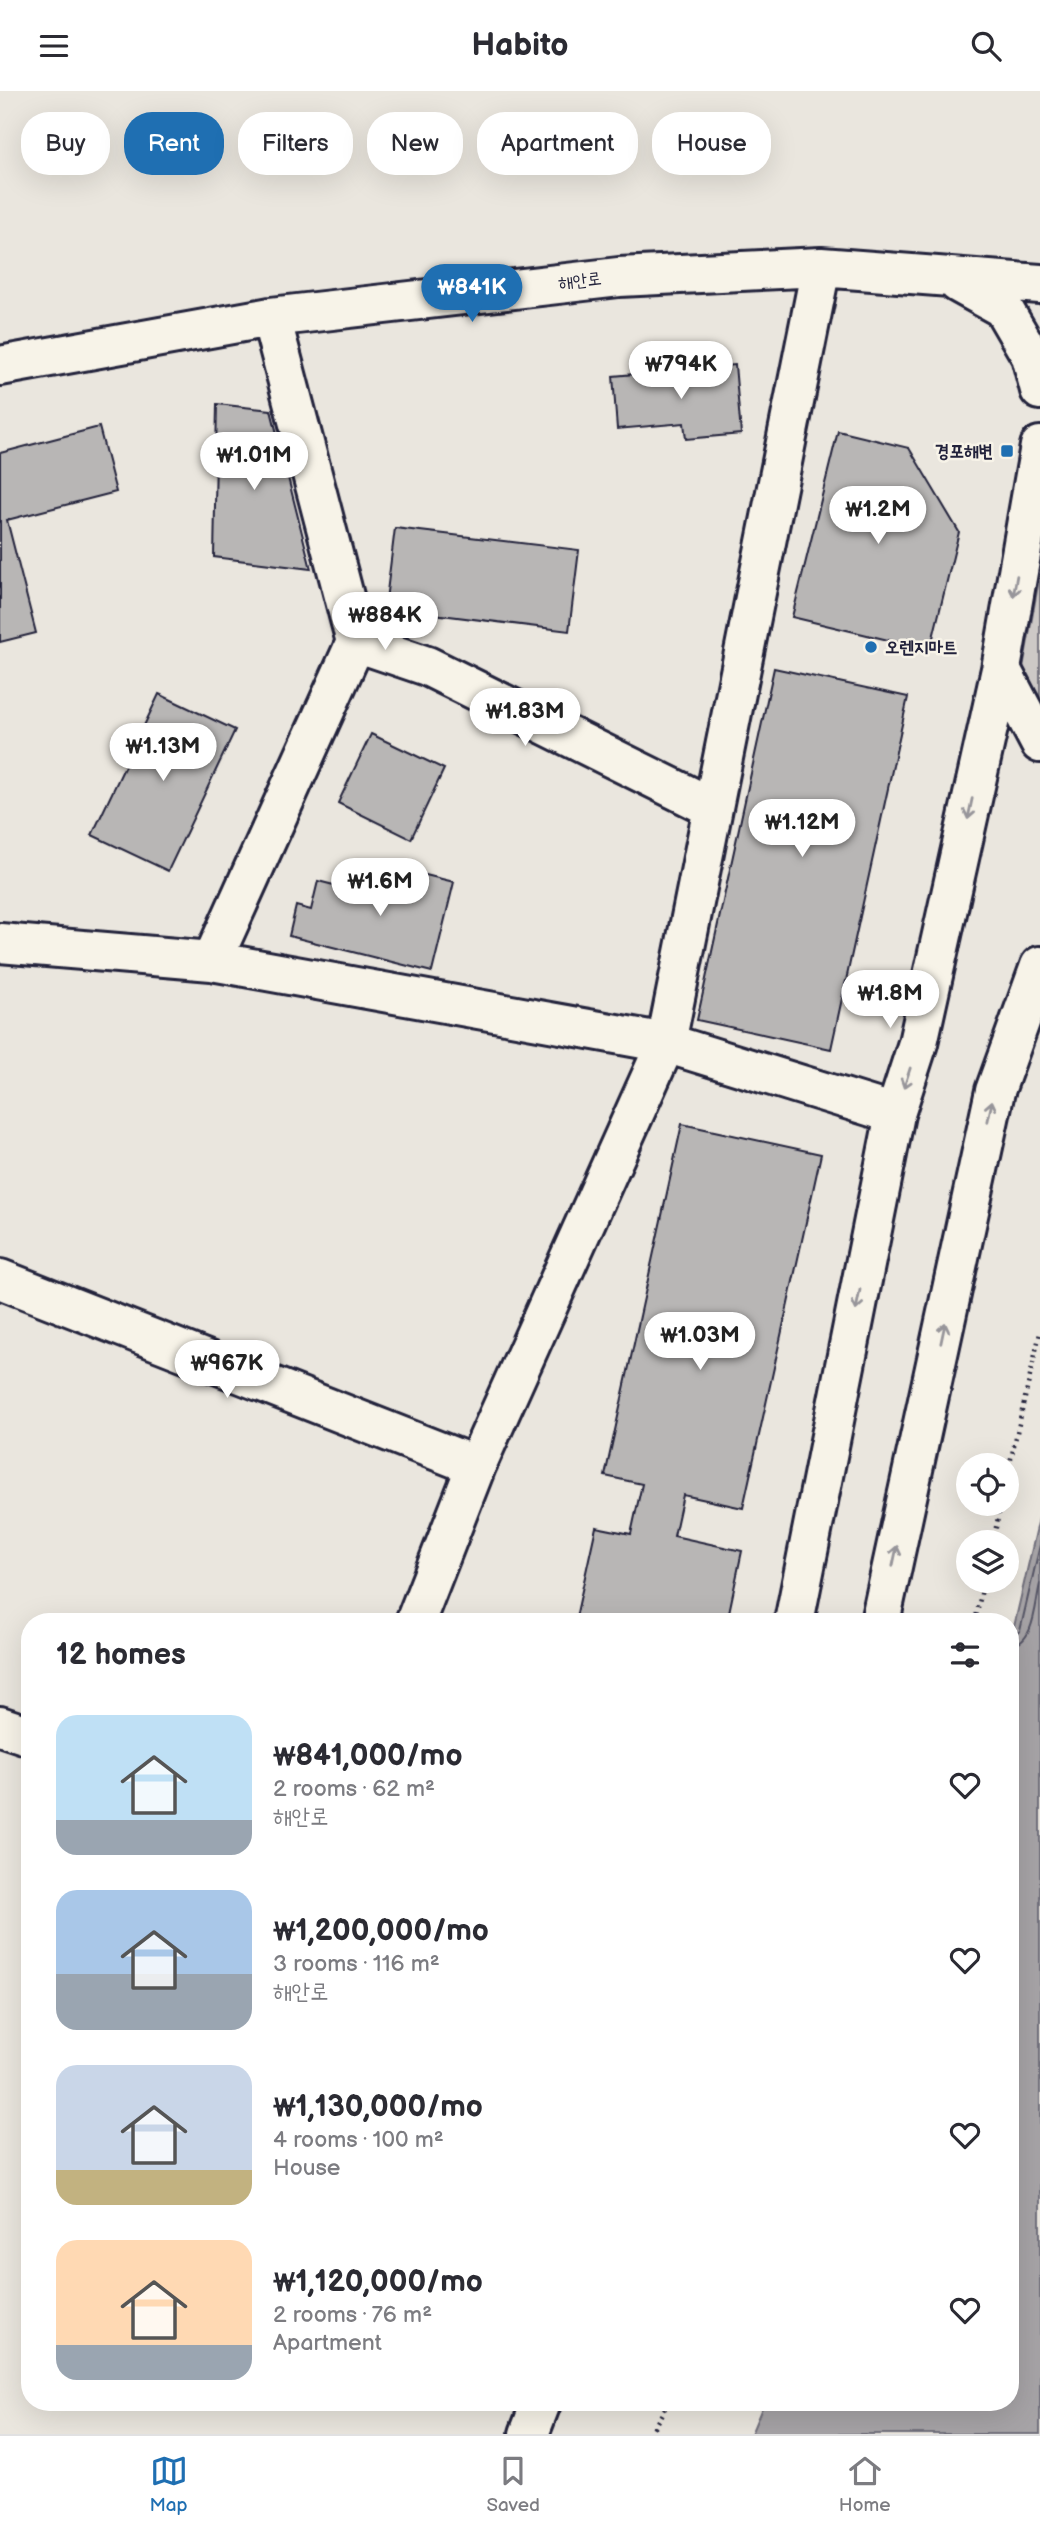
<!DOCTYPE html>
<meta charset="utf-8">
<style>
body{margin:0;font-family:"Balsamiq Sans","Poor Story",sans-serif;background:#f2f2f3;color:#2b2b33;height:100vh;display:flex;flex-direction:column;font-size:26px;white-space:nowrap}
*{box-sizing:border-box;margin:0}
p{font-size:23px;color:#7c7c81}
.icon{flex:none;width:38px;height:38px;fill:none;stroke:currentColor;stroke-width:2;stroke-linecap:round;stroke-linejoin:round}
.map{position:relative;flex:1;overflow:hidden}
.side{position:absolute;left:21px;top:1522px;width:998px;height:798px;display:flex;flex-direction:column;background:#fff;border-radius:28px;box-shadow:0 7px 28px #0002}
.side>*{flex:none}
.hud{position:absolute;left:21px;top:21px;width:999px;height:63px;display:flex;gap:14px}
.fabs{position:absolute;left:956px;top:1362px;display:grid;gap:14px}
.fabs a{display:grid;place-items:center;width:63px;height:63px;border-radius:50%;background:#fff;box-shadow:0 7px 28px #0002;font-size:35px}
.price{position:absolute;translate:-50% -60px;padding:0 16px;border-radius:24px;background:#fff;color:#222;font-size:23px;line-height:46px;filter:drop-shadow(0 2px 4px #0008)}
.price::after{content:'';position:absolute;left:50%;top:42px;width:21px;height:16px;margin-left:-10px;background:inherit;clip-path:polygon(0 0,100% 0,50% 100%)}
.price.current{background:#1f6fb2;color:#fff}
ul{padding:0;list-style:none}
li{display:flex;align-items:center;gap:21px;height:175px;padding:0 35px}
li span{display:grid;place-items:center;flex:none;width:196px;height:140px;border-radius:21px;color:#555}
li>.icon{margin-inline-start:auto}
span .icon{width:84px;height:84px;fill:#fffc;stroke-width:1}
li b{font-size:30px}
h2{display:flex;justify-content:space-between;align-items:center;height:84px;padding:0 35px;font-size:30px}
.pill{padding:0 24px;border-radius:28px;background:#fff;box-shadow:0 7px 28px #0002;font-size:24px;line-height:63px}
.pill.current{background:#1f6fb2;color:#fff}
header{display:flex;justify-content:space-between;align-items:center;height:91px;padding:0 35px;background:#fff;font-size:32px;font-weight:600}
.tab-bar{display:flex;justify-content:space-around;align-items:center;height:98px;border-top:2px solid #e1e1e2;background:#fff;font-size:19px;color:#7c7c81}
.tab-bar a{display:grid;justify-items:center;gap:4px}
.tab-bar .current{color:#1f6fb2}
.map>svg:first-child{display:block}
</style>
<header><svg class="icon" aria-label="menu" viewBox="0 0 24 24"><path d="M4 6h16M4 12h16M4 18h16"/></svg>Habito<svg class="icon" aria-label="search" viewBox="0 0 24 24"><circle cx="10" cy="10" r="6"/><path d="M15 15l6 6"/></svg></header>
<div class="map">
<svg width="1040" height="2343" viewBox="0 0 1040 2343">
<rect width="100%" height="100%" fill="#eae6de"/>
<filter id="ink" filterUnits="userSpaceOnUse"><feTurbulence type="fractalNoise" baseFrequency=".0143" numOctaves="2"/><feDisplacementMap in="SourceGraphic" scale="14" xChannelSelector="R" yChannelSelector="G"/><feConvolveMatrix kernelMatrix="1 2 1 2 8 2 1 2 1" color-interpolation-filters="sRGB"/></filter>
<g filter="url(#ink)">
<path fill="#cdc9c6" stroke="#787680" stroke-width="2" d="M1040 483V620L1021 588Z"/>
<path fill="#a6a3a6" stroke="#716f7b" stroke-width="2" d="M1040 1423V2343H751L764 2312H1010V1553Z"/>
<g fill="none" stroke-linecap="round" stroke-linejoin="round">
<path stroke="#575666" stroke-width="2" d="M1010 1546 1020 1540 1040 1454
M1010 1555C1035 1553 1035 1512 1040 1493"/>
</g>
<path fill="#b8b6b5" stroke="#22223b" stroke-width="2" d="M735 274 741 343 686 348 684 332 617 338 613 285Z
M217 313 271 319 311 478 214 466Z
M99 336 116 401 7 429 36 542 0 551V362Z
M838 340 909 357 959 441 930 559 792 526Z
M395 437 579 459 569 540 385 517Z
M774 577 908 606 831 958 697 929Z
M159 603 235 639 168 780 92 744Z
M371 643 444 678 411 748 338 712Z
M385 774 454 791 432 881 289 845 296 815 311 819 318 790 377 805Z
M682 1033 821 1063 743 1417 683 1404 674 1445 742 1460 727 1531H575L596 1436 631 1443 642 1393 605 1385Z"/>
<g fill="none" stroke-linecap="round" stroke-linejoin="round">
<defs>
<path id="minor" d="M958 192 1003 217 1031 265 1040 299
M0 275 271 226 619 186 821 176 1040 193
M356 551 427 575 713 717
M1001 578 1040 652
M0 852 212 870 666 952 895 1023
M212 870 356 551 271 226
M0 1188 476 1375
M415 1531 476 1375 666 952 821 176
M794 1531 895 1023 918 952 1001 578 1040 355
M880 1531 995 1000 1040 875
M0 1635 30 1645
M529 2343 541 2312"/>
</defs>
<use href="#minor" stroke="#22223b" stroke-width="44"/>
<path stroke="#22223b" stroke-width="4.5" stroke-dasharray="2 5" stroke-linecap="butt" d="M1006 1389 1040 1242
M993 1451 1001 1412
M975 1531 984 1489
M650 2343 668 2312"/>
<use href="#minor" stroke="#f7f3e8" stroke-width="38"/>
</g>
<defs><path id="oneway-shaft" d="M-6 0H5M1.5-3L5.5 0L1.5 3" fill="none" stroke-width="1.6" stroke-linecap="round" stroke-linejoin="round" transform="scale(1.75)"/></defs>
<g stroke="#97959a">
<use href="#oneway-shaft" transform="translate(1015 495) rotate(100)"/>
<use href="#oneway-shaft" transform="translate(970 718) rotate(102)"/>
<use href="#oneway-shaft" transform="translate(907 987) rotate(108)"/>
<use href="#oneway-shaft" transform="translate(990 1020) rotate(-78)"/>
<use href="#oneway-shaft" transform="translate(858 1209) rotate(101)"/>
<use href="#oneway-shaft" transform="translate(943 1242) rotate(-78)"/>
<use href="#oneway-shaft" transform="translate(895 1465) rotate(-78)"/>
</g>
</g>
<g fill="#1f6fb2" stroke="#f7f3e8" stroke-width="2.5">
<rect x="1000" y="353" width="14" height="14" rx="3.5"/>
<circle cx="871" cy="556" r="7"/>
</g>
<g text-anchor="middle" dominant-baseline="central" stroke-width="5" stroke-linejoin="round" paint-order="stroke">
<g font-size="18" fill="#22223b" stroke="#f7f3e8">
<text transform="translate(580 190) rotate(-7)">해안로</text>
</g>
<g font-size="18" font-weight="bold" fill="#22223b" stroke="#f7f3e8" text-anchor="end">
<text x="993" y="360">경포해변</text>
<text x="885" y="556" text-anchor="start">오렌지마트</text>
</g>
</g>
</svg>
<div class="fabs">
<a><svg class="icon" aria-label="locate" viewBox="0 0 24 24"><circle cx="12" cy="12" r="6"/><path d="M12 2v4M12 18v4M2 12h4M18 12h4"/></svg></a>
<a><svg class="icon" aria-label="layers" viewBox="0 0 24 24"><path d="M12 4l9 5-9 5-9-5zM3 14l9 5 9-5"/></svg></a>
</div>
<b class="price current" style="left:472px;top:233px">₩841K</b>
<b class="price" style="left:681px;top:310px">₩794K</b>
<b class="price" style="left:254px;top:401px">₩1.01M</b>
<b class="price" style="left:878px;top:455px">₩1.2M</b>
<b class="price" style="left:385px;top:561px">₩884K</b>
<b class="price" style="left:525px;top:657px">₩1.83M</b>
<b class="price" style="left:163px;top:692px">₩1.13M</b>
<b class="price" style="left:802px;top:768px">₩1.12M</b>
<b class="price" style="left:380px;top:827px">₩1.6M</b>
<b class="price" style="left:890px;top:939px">₩1.8M</b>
<b class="price" style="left:700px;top:1281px">₩1.03M</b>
<b class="price" style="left:227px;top:1309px">₩967K</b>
<div class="hud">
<a class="pill">Buy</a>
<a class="pill current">Rent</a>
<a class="pill">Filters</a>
<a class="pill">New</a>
<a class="pill">Apartment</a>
<a class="pill">House</a>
</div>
<section class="side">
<h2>12 homes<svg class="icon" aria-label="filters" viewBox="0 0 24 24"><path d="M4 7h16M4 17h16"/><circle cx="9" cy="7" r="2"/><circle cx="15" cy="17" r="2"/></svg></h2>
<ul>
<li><span style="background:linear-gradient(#bfe0f5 75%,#9aa5b1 0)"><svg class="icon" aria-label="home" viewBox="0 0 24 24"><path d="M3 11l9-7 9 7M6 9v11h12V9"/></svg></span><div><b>₩841,000/mo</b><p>2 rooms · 62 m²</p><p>해안로</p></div><svg class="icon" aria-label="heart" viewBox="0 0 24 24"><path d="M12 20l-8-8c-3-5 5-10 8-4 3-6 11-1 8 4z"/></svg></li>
<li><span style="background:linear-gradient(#a9c7e8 60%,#9aa5b1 0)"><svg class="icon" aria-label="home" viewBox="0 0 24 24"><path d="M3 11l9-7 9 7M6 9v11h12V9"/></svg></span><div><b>₩1,200,000/mo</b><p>3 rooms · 116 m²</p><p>해안로</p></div><svg class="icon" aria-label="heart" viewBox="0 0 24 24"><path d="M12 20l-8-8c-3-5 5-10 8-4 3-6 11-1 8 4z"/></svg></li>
<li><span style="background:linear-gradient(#c9d6e8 75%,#c2b280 0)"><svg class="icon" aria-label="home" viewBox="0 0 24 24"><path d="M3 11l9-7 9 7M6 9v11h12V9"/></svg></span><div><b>₩1,130,000/mo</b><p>4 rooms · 100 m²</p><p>House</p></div><svg class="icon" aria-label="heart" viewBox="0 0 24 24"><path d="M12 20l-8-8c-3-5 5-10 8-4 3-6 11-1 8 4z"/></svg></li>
<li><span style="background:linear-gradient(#ffd9b3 75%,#9aa5b1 0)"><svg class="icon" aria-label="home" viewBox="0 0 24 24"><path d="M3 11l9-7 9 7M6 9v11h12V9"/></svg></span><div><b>₩1,120,000/mo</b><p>2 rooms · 76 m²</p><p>Apartment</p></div><svg class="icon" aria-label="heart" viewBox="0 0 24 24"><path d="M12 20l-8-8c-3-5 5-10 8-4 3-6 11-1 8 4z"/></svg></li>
</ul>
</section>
</div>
<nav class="tab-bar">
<a class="current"><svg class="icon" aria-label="map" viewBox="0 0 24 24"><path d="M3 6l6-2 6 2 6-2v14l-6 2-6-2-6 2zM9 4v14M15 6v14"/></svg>Map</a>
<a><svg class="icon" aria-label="saved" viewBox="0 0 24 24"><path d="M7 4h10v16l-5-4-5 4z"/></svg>Saved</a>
<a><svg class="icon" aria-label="home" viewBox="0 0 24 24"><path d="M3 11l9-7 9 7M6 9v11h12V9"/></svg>Home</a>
</nav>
